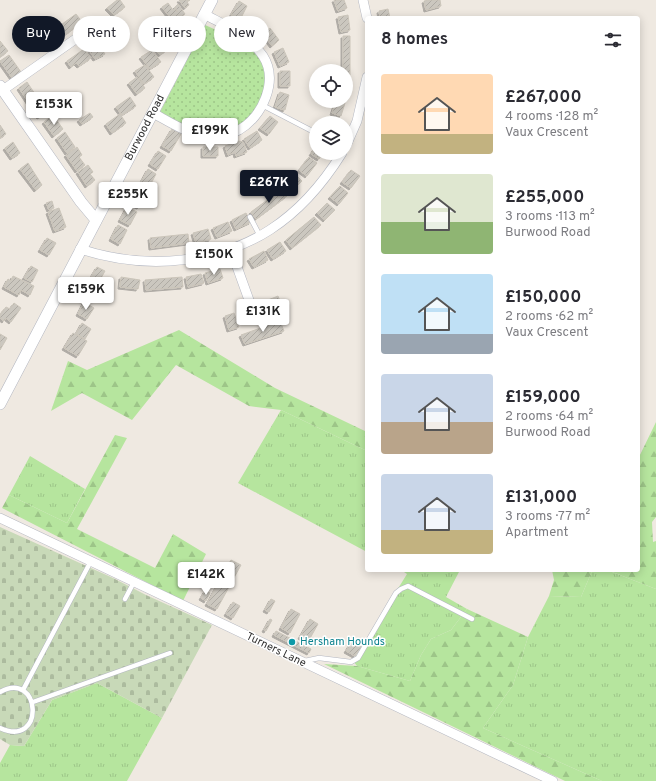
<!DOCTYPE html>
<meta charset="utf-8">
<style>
body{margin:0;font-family:Overpass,sans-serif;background:#f2f2f3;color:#2b2b33;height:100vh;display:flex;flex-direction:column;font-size:15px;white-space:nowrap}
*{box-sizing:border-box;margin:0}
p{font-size:13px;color:#7c7c81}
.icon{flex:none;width:22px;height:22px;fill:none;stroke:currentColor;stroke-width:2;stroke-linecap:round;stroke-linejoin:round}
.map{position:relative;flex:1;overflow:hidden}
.sheet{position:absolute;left:365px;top:16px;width:275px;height:556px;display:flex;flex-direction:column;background:#fff;border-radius:4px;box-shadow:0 2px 10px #0003}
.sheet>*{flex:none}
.hud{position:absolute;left:12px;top:16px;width:293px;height:36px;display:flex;gap:8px}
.buttons{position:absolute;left:309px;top:64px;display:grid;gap:8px}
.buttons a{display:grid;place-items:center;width:44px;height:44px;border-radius:50%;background:#fff;box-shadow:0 2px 10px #0003;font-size:20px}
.price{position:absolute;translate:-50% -34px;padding:0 9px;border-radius:4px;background:#fff;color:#222;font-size:13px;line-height:26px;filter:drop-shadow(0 1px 2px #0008)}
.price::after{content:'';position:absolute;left:50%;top:24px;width:12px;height:9px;margin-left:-6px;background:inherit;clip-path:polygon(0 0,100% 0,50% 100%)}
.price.current{background:#111827;color:#fff}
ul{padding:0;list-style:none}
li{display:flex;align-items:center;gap:12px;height:100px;padding:0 16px}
li span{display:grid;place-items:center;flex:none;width:112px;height:80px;border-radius:4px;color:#555}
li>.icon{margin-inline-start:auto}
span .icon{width:48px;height:48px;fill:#fffc;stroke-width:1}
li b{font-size:17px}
h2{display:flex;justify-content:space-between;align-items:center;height:48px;padding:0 16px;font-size:17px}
.chip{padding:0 14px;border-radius:18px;background:#fff;box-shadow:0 2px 10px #0003;font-size:14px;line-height:36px}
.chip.current{background:#111827;color:#fff}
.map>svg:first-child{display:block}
</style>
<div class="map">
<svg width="656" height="781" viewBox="0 0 656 781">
<defs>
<pattern id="grass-tufts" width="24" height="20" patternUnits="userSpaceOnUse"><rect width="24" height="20" fill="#b6e59e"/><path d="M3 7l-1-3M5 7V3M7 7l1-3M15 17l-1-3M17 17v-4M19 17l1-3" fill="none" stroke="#9dc588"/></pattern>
<pattern id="forest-firs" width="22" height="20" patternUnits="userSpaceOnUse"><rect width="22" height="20" fill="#b6e59e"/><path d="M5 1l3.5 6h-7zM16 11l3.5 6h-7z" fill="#9dc588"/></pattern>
<pattern id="cemetery-stones" width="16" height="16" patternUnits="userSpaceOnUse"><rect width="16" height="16" fill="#c8d9b8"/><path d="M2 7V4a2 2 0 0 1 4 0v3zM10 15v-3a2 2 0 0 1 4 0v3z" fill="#acbb9e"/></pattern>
<pattern id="park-dots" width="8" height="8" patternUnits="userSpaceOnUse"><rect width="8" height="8" fill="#b6e59e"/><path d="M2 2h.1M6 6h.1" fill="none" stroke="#9dc588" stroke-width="1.8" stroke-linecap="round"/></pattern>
<pattern id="building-hatch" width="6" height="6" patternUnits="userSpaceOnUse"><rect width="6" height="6" fill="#cbc7bf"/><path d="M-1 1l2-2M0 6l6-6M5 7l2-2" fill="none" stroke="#afaba4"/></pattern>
<filter id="shadow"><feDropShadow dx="-2" dy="2" stdDeviation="0" flood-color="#0004"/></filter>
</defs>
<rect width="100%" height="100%" fill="#efe9e1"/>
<path fill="url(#grass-tufts)" d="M281 410 367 451V552L238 483Z
M30 456 85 489 67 523 9 495Z
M401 570H460L446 597 467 609 451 630 431 639 421 655 410 681 357 666 353 661 407 574Z
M607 570 656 589V781H602L483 728 513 685 528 637 549 596 581 597 592 571Z
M97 683 162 718 127 781H0V763L10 745 24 746 52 700Z"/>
<path fill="url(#forest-firs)" d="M179 330 275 388 367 432V451L281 410 249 406 176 365 132 420 82 393 51 411 68 361 87 370Z
M656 422V517L652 522 653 542 656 541V589L607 570 592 571 581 597 549 596 554 580 552 570H638V459Z
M115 435 127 438 77 529 155 568 173 534 206 554 183 601 2 508 9 495 67 523Z
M467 609 528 637 513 685 483 728 602 781H565L324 664 357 666 410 681 421 655 431 639 451 630Z"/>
<path fill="url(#cemetery-stones)" d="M0 527 113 578 146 595 212 625 162 718 97 683 52 700 24 746 10 745 0 739Z"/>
<path fill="url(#park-dots)" d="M205 25C224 34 252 43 262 63 279 99 237 142 201 132 187 129 172 119 160 112Z"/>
<path fill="url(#building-hatch)" stroke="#cbc5ba" filter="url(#shadow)" d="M117 0H120L125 7 114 15 107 8Z
M179 0H190L187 2 189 5 185 8Z
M334 0H344L347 8 338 11Z
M429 0H440L441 6 426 10 424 1Z
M239 1 247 6 240 20 231 15Z
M168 3 173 10 175 8 177 12 175 7 178 4 185 14 181 17 182 19 178 23 174 18 172 20 162 7Z
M388 9 390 18H380L379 11Z
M76 14 82 22 56 42 52 37 61 31 58 27Z
M348 15 350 30 341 32 338 17Z
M83 24 87 30 82 33 79 27Z
M167 24 174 34 165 40 158 31Z
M270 28 279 40 272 46 263 34Z
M91 33 94 37 88 40 86 37Z
M343 36H350V75H346V71H343Z
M95 40 105 54 95 59 87 47Z
M162 40 168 49 160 55 153 46Z
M0 41 8 51 0 57Z
M283 48 289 62 280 66 274 52Z
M84 49 91 58 79 66 76 63 71 67 67 61Z
M152 50 161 62 150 69 141 57Z
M9 55 21 72 12 78 0 61Z
M145 65 154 77 144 84 135 71Z
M280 71H290V86H280Z
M137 77 145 88 137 94 129 83Z
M346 81 350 82 347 96H346Z
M27 82 37 97 29 103 19 88Z
M280 92 289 95 285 110 275 107Z
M130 97 136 106 122 115 116 107Z
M39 98 48 112 39 117 30 104Z
M336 101 345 103 341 116 332 113Z
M90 113 93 117 82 124 79 120Z
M120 114 126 123 112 133 106 124Z
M53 115 63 129 54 136 44 122Z
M270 116 278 122 269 134 260 128Z
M330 119 339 123H328Z
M0 125 6 134 0 138Z
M172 129 181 134 171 151 162 146Z
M257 131 262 140 250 148 244 139Z
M65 132 75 147 67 153 57 138Z
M239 141 243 142 247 152 236 156 235 152 228 155 225 146Z
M13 142 20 153 12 158 5 148Z
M316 146V153H323L319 159 311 154Z
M77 147 82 155 79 157 85 165 77 171 66 155Z
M203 147H218V156H203Z
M158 151 166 156 158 169 150 164Z
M309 157 317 163 307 176 299 170Z
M28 163 42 185 36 190 20 169Z
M88 165 93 172 90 174 95 180 87 186 78 172Z
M148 169 156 174 139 207 130 203Z
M351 170 360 176 351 188 342 182Z
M295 174 302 181 292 191 285 185Z
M340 186 348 193 339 204 330 197Z
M282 189 287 196 256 219 251 212Z
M52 201 54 208 49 210 46 203Z
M327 203 335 210 325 220 317 213Z
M127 207 137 212 130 225 120 220Z
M59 208 66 227 55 231 48 212Z
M246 213 251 222 236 229 232 220Z
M314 217 321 225 292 248 286 240Z
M228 222 232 231 217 237 213 228Z
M118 225 127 230 120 244 111 239Z
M208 229 211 239 196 243 193 233Z
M188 234 189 243 151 248 150 238Z
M47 238 56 243 49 255 40 250Z
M280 242 286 251 273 259 267 250Z
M264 251 268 260 254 267 249 259Z
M31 266 38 270 32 282 24 278Z
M97 267 105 271 95 289 87 284Z
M220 269 223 278 208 283 205 273Z
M201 274 204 283 188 287 186 277Z
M13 276 34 286 30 295 21 290 19 295 4 287 8 279 11 281Z
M121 277 140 280 138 289 120 287Z
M182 277 183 287 146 290 145 280Z
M278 296 284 311 274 315 268 300Z
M84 302 94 308 87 319 78 314Z
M14 303 21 308 11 322 6 318 4 321 0 318V315L6 307 10 309Z
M234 313 239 327 229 330 225 316Z
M280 321 284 331 245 344 241 335Z
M82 323 91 329 85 339 76 334Z
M73 333 87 341 78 356 64 348Z
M0 334 7 338 0 350Z
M231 560 241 565 217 609 207 604Z
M205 591 210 593 206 601 201 598Z
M271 599 275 601 269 612 265 610Z
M233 602 240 606 233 618 226 614Z
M291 609 300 614 290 633 281 628Z
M270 619 272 620 266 631 264 630Z
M310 619 318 624 308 642 300 637Z
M276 631 311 649 309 653 274 635Z
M352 641 361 647 355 656 346 651Z"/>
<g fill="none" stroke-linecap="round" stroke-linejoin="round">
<defs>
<path id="service" d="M262 105 316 133
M250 217 260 236
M125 599 134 582
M305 661 319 658 351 662 358 658 396 593 401 589 408 586 472 619
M23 690 91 561
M0 692C41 669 46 749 0 728
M33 702 170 653"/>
<path id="minor" d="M363 0 367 18
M3 90 77 38
M153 113C168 121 186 133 203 135 214 137 229 136 239 130 262 117 279 81 263 56 249 35 226 26 204 14
M346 146 357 121 367 77
M80 249C111 259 138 263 170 261 248 256 301 219 342 153
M231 250 254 314
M0 518 553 781"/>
<g id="tertiary">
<path d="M0 86 81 202 96 220"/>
<path id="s1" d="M0 404 212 0"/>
</g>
</defs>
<use href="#service" stroke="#b4b7c1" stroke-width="5.5"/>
<use href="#minor" stroke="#b4b7c1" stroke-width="10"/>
<use href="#tertiary" stroke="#b4b7c1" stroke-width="12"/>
<use href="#service" stroke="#fff" stroke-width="4.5"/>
<use href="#minor" stroke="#fff" stroke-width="9"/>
<use href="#tertiary" stroke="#fff" stroke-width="11"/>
</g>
<circle fill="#0f9aa8" stroke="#fff" stroke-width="1.5" cx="292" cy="642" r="4"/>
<g text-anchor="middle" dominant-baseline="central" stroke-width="3" stroke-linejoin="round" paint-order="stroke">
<g font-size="11" fill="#2e2e2e" stroke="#fff">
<text stroke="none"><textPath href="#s1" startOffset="312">Burwood Road</textPath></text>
<text transform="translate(276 650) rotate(26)">Turners Lane</text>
</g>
<g font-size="11" fill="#0d838f" stroke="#fff" text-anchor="start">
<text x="300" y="642">Hersham Hounds</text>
</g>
</g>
</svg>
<div class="buttons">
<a><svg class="icon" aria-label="locate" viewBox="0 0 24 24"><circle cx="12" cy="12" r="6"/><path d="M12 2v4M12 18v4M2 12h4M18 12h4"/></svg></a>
<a><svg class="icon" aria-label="layers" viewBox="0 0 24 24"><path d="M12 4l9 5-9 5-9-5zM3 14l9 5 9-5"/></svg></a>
</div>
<b class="price" style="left:54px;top:126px">£153K</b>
<b class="price" style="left:210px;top:152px">£199K</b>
<b class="price current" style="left:269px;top:204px">£267K</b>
<b class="price" style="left:128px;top:216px">£255K</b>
<b class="price" style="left:214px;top:276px">£150K</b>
<b class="price" style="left:86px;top:311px">£159K</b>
<b class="price" style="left:263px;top:333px">£131K</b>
<b class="price" style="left:206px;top:596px">£142K</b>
<div class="hud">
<a class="chip current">Buy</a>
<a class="chip">Rent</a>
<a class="chip">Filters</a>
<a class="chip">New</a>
</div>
<section class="sheet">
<h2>8 homes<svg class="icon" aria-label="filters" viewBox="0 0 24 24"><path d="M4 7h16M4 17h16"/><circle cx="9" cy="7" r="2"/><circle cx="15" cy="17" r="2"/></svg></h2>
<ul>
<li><span style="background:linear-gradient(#ffd9b3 75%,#c2b280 0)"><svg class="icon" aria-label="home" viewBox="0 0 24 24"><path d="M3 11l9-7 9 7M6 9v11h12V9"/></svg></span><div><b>£267,000</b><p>4 rooms · 128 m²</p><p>Vaux Crescent</p></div></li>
<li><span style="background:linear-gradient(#dfe7d0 60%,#8fb573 0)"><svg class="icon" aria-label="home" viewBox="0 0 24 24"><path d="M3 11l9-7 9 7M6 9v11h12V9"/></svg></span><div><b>£255,000</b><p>3 rooms · 113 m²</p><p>Burwood Road</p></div></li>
<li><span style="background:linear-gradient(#bfe0f5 75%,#9aa5b1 0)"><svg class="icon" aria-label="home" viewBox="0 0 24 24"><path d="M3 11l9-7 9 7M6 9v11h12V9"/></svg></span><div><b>£150,000</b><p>2 rooms · 62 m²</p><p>Vaux Crescent</p></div></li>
<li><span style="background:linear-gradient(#c9d6e8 60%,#b9a48a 0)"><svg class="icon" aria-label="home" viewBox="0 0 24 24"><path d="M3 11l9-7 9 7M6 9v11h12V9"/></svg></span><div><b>£159,000</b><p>2 rooms · 64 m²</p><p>Burwood Road</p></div></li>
<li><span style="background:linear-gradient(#c9d6e8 70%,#c2b280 0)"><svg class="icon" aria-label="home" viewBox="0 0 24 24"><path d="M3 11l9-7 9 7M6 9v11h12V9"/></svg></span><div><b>£131,000</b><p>3 rooms · 77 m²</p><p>Apartment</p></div></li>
</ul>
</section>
</div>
